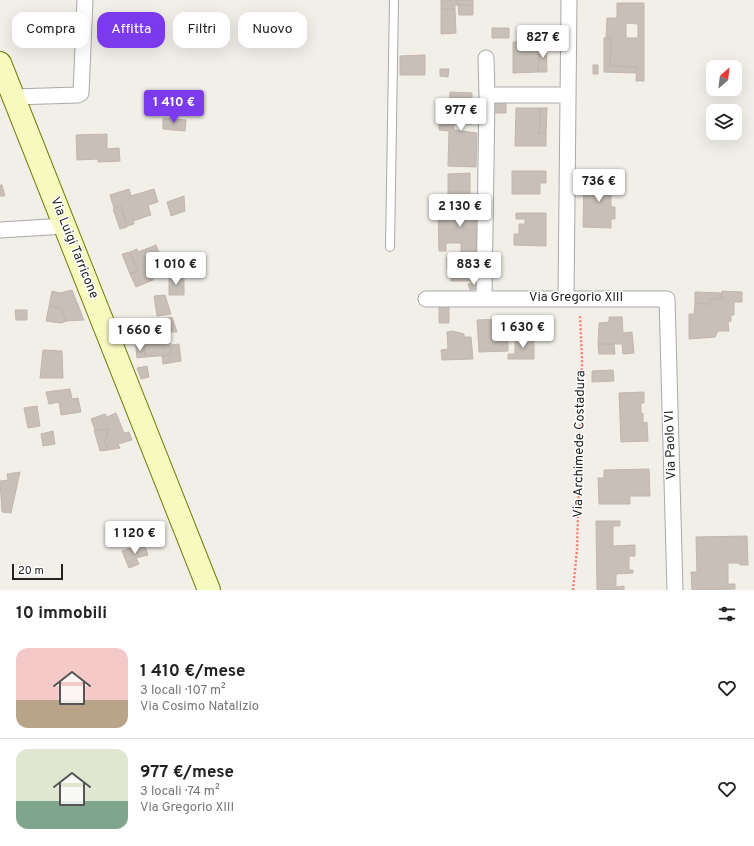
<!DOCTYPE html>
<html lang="it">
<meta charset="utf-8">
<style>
body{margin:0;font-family:Overpass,sans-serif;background:#f6f6f6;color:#222;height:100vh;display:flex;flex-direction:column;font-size:15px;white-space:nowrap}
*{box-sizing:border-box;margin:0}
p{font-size:13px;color:#767676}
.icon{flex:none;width:22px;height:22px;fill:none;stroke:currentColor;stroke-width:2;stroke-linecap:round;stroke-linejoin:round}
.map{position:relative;height:590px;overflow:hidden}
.sheet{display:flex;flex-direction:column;background:#fff;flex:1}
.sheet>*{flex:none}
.top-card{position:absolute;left:12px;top:12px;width:400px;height:36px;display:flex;gap:8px}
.needle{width:26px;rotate:28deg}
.controls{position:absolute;left:706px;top:60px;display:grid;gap:8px}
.controls a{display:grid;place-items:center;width:36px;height:36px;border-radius:8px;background:#fff;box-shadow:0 4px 16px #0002;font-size:20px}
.scale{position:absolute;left:12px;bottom:10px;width:51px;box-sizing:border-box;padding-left:4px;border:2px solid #222;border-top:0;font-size:11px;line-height:14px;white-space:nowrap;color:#222;-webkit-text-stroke:3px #fff;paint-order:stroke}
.price{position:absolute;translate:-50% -34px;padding:0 9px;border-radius:4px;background:#fff;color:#222;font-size:13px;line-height:26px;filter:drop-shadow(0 1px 2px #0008)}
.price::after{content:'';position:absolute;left:50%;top:24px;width:12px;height:9px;margin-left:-6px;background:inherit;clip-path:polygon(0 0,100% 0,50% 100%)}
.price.selected{background:#7c3aed;color:#fff}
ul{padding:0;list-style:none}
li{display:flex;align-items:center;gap:12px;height:100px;padding:0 16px}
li+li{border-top:1px solid #e0e0e0}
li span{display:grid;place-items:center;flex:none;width:112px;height:80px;border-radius:12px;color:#555}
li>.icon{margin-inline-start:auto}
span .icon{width:48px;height:48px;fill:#fffc;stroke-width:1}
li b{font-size:17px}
h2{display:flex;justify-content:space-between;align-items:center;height:48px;padding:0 16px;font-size:17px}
.pill{padding:0 14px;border-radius:12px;background:#fff;box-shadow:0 4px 16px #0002;font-size:14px;line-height:36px}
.pill.selected{background:#7c3aed;color:#fff}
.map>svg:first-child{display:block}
</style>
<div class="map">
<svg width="754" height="590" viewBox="0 0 754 590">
<rect width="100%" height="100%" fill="#f2efe9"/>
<path fill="#c7bfb8" stroke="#c4b6ab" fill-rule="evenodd" d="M441 0H473V5H455V9H441Z
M617 3H644V81H636L637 67 610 66 611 38H606L607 18H617ZM626 23 638 24V38H626Z
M458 5H473V15H459Z
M441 9H455L456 33 441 34Z
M492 28H509V38H492Z
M604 38H611L610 66 637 67 636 73 604 72Z
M546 40 547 72H538L539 53H542V41Z
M542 41V53H539L538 72 513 73V42Z
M425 55V75H400V56Z
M593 65H598V74H593Z
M440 69H449L448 77 440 76Z
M450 92 472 93V124H454V130L477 133 476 167 448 166 449 131 439 130V123H449Z
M506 101V113H491V102Z
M516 108H541L539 133H546V146H515Z
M541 108H547L546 133H539Z
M163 118 186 120 185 131 163 129Z
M107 134V149L119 148 120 161 98 162V159L77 160 76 135Z
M512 171H546V183H540V194H512Z
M470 173V194H476V203H472V211H478L479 251H475L476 281H451V269H447V257H461V243H446V251H439L438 211H452V206H448V174Z
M624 179V186H611V207H615V219H611V228L583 227 584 180Z
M0 185H2L5 196H0Z
M129 189 131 196 154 189 158 202 148 205 151 215 133 221 134 224 127 226 121 206 114 208 110 195Z
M184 196 185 211 171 216 167 202Z
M121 206 127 227 120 229 113 209Z
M516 213H546V246L514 245V234H519V224H525V219H516Z
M156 245 160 255 169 252 174 264 151 274 153 280 136 287 130 274 138 271 130 252 137 249 138 252Z
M130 252 138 271 130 274 122 254Z
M169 277H184V295H169Z
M479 281 480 288 470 290 468 284Z
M72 290 84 320 66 321 61 308 49 306 52 291 60 293Z
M722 291 742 292V302H734V315H731V321L728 322 729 331H718L715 337 689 339V314H694L695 303 710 304V299H722Z
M695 292 722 293V299H710V304L695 303Z
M165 295 171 314 157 316 154 296Z
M49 306 61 308 66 321 61 323 46 321Z
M439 307H449V323H439Z
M15 310H27V320H16Z
M172 317 177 332H169L168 318Z
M609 317H622L623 333 632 332 634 353 623 354 622 344H598L599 323 609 322Z
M168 318 171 355 145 357 144 346 136 347 134 327 156 325V320Z
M508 319V351L479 352 477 320Z
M453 331 464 334V337H471L473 359 442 360 441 350 448 349 447 332Z
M515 338H534V359H508V354H515Z
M179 344 181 361 163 364 162 356 171 355V345Z
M598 344H614L615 354H599Z
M144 346 145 357 137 358 136 347Z
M43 350 62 351 63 378H40Z
M147 366 149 377 141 379 137 368Z
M613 370 614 381 592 382V371Z
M70 389 72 399 78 398 81 412 61 415 59 402 49 404 46 392Z
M644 392V403H641V414L643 413V423L647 422 648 441 621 442 619 393Z
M37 406 40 426 28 428 24 408Z
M116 413 124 433 129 432 132 440 118 444 120 448 108 450 104 440 106 439 108 429 95 430 91 419 105 414 107 417Z
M108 429 106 439 104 440 108 450 100 451 94 430Z
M53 431 55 444 43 446 41 434Z
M649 469 650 496H630V504H599L598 478H604V470Z
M20 472 11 513 2 512 0 481 8 480 7 474Z
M596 521H620V526H613V546L635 545V556H629V570H633V573L616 574V587L624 586V590H597Z
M747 536 748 565H740L739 563H728V584H735V589L692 590 691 572H697L696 537Z
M144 543 148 555 136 558 139 564 129 568 122 551Z"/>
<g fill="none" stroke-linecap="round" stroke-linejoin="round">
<defs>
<path id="lane" d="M390 247 394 0"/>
<path id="street" d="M487 95H568
M13 97 78 95 81 93 85 0
M0 230 65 226
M566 298 569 0
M426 299H667L675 590
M484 299 487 95 486 58"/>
<path id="secondary" d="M0 63 209 590"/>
</defs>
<use href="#lane" stroke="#a9a9a9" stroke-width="10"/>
<use href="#street" stroke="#a9a9a9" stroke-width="17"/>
<use href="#secondary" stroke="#707d05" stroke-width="24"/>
<path stroke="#fa8072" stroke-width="2.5" stroke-dasharray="2 2" stroke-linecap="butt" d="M573 590 577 550 582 359 580 315"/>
<use href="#lane" stroke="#fff" stroke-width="8"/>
<use href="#street" stroke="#fff" stroke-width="15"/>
<use href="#secondary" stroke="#f7fabf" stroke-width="22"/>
</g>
<g text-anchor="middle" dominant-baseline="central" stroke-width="3" stroke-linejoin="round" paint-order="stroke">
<g font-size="13" fill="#222" stroke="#fff">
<text transform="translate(74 248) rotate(68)">Via Luigi Tarricone</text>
<text x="576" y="298">Via Gregorio XIII</text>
<text transform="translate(580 444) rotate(-89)">Via Archimede Costadura</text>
<text transform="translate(671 445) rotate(-92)">Via Paolo VI</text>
</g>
</g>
</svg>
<div class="controls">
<a><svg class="needle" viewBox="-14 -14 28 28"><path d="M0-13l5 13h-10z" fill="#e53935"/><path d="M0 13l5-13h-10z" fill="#767676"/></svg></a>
<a><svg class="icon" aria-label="layers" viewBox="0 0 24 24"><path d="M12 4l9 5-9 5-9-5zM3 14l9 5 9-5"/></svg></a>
</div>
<div class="scale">20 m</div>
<b class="price" style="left:543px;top:59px">827 €</b>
<b class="price selected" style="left:174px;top:124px">1 410 €</b>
<b class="price" style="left:461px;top:132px">977 €</b>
<b class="price" style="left:599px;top:203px">736 €</b>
<b class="price" style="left:460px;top:228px">2 130 €</b>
<b class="price" style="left:176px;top:286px">1 010 €</b>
<b class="price" style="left:474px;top:286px">883 €</b>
<b class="price" style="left:523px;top:349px">1 630 €</b>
<b class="price" style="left:140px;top:352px">1 660 €</b>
<b class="price" style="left:135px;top:555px">1 120 €</b>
<div class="top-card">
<a class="pill">Compra</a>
<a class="pill selected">Affitta</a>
<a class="pill">Filtri</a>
<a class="pill">Nuovo</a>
</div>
</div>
<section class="sheet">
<h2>10 immobili<svg class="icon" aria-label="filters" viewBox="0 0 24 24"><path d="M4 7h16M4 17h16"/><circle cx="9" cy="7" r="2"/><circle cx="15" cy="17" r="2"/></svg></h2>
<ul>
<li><span style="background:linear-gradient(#f6c9c9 65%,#b9a48a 0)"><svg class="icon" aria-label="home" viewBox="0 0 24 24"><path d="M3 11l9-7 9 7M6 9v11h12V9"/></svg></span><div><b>1 410 €/mese</b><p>3 locali · 107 m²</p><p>Via Cosimo Natalizio</p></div><svg class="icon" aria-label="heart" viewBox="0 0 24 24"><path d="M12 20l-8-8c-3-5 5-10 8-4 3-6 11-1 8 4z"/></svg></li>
<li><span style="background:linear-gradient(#dfe7d0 65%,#7fa58c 0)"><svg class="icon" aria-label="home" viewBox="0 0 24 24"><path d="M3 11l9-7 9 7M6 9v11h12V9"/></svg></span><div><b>977 €/mese</b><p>3 locali · 74 m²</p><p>Via Gregorio XIII</p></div><svg class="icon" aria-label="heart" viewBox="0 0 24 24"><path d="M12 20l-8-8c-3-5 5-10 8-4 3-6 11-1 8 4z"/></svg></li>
</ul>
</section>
